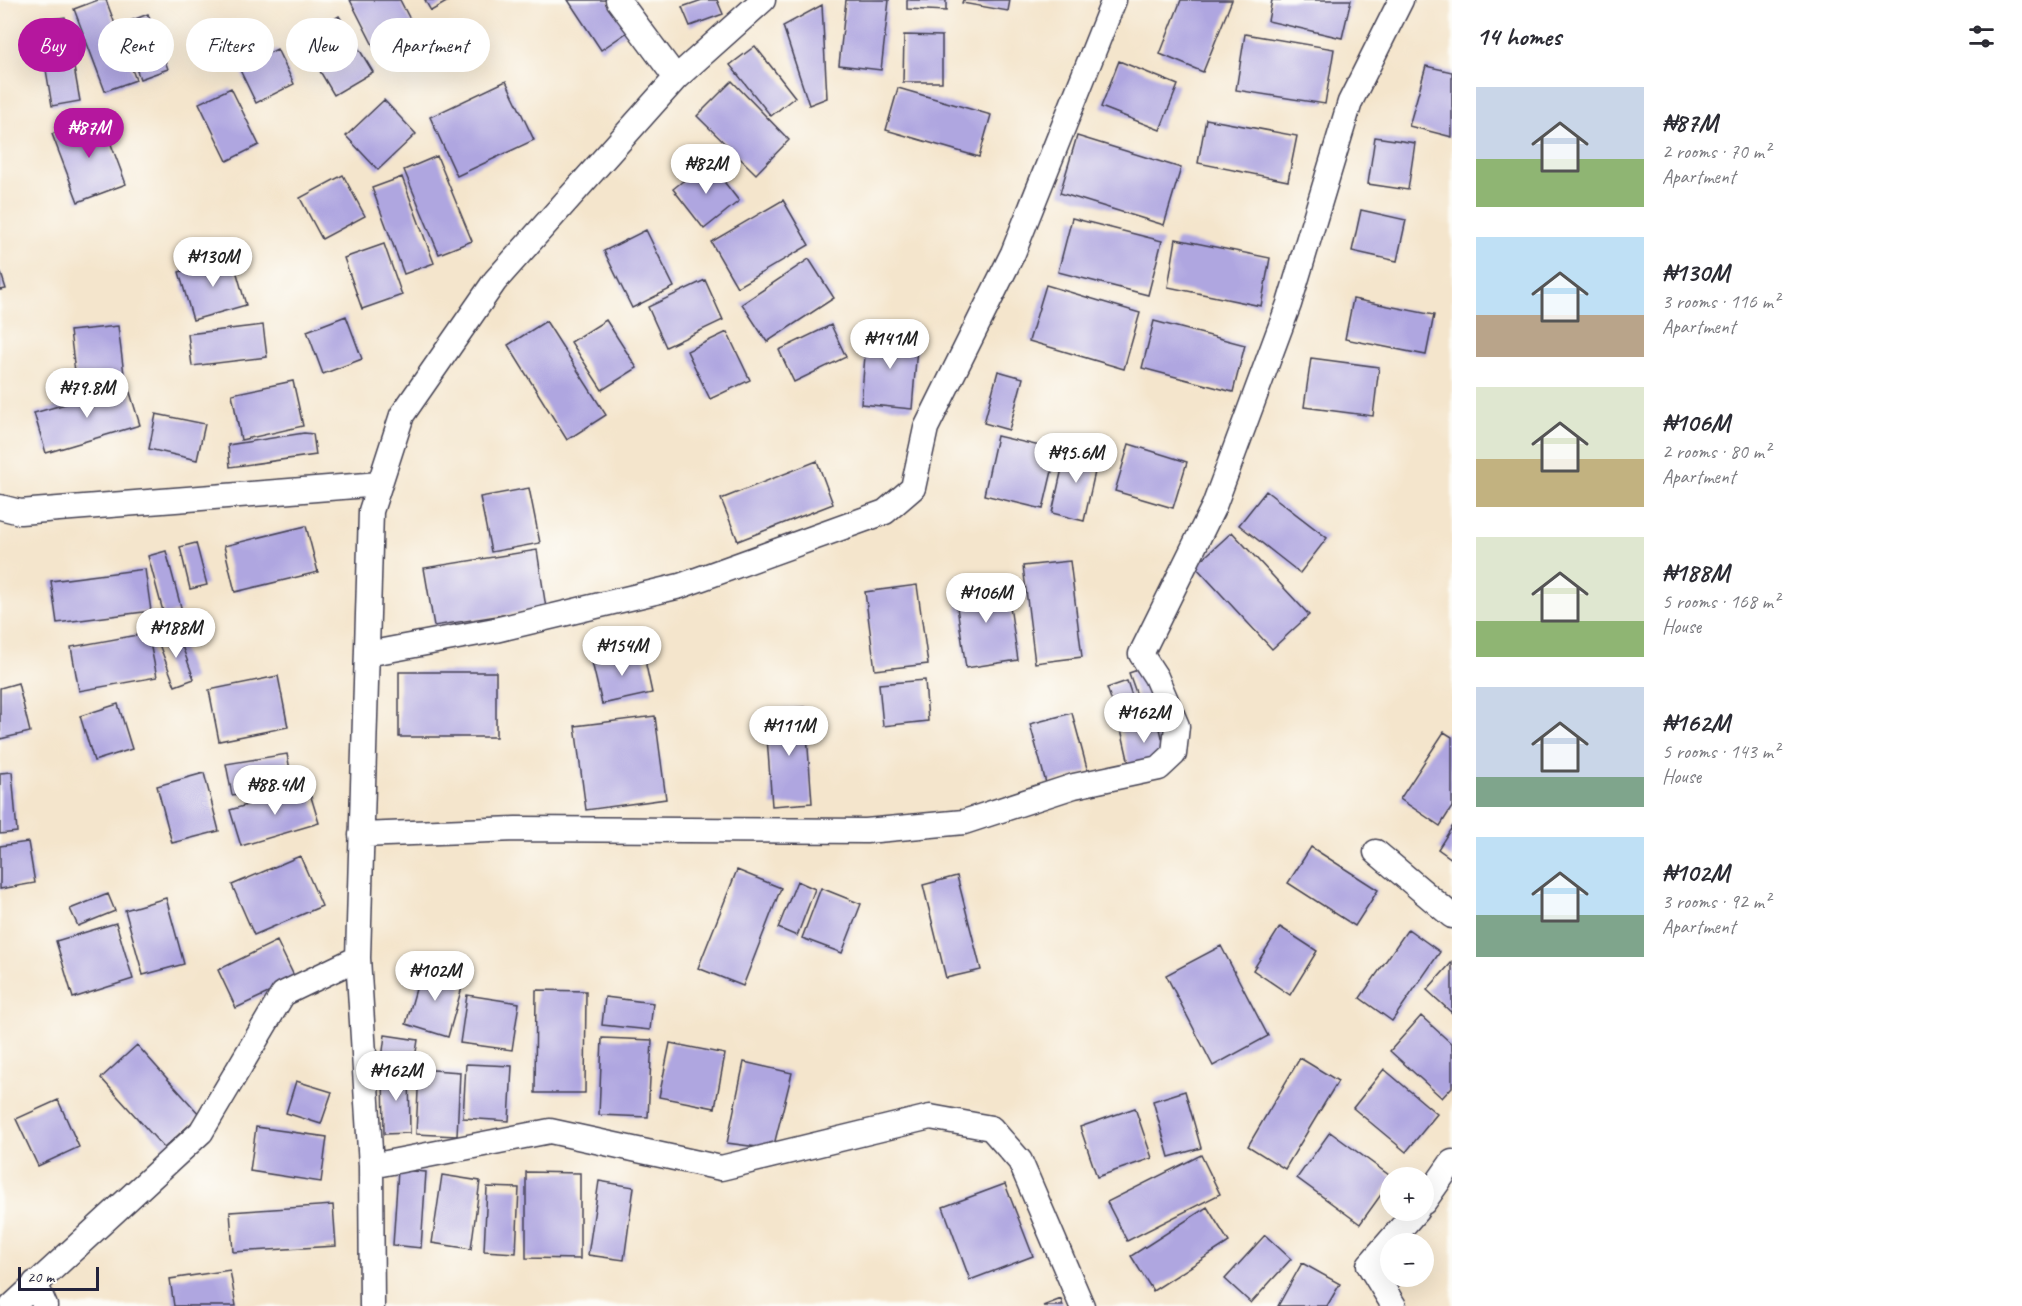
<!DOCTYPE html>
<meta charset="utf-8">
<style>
body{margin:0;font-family:Caveat,sans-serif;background:#f7f7f7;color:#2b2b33;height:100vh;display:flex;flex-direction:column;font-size:22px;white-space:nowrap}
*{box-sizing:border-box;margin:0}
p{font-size:20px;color:#7c7c81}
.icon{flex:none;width:33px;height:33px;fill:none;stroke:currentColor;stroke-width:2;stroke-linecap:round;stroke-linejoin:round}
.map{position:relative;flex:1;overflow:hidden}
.details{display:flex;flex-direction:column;background:#fff;width:570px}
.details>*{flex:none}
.guide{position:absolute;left:18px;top:18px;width:570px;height:54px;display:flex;gap:12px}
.tools{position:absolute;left:1380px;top:1167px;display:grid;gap:12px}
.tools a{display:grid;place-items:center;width:54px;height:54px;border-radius:50%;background:#fff;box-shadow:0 6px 24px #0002;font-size:30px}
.scale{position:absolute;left:18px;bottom:15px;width:81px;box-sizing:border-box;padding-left:6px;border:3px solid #22223b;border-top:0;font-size:16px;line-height:21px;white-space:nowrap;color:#22223b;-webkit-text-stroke:4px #fdfcf7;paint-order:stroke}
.price{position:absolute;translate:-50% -51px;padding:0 14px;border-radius:21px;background:#fff;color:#222;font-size:20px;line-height:39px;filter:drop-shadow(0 2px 3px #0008)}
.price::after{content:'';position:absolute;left:50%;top:36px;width:18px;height:14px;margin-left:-9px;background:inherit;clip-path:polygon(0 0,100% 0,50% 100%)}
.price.active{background:#b5179e;color:#fff}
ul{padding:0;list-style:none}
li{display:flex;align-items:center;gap:18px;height:150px;padding:0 24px}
li span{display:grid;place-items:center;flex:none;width:168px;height:120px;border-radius:0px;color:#555}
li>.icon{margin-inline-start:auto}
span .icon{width:72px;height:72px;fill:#fffc;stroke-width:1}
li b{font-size:26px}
h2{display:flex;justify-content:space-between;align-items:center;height:72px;padding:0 24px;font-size:26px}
.tag{padding:0 21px;border-radius:27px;background:#fff;box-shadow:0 6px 24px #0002;font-size:21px;line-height:54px}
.tag.active{background:#b5179e;color:#fff}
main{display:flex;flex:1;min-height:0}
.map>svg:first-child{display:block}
</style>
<main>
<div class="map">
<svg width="1452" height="1306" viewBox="0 0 1452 1306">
<rect width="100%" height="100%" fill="#fdfcf7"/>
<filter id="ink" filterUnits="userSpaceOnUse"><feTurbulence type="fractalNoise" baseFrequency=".0167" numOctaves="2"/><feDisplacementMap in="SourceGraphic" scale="12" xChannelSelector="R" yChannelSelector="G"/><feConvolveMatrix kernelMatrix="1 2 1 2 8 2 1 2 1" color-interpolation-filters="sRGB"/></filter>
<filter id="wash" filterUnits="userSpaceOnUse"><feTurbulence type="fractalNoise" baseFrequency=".008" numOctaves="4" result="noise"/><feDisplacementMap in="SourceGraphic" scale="24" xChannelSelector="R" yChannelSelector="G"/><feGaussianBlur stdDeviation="1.35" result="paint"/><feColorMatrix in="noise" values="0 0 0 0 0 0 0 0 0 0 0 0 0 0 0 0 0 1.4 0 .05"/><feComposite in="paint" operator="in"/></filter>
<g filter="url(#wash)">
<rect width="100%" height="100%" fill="#f4e5cc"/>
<g id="blocks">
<path fill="#afa6e0" d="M98 0H106L136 80 105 91 74 9Z
M350 0H400L421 41 381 61Z
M425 0H450L431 11Z
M568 0H608L629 31 601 50Z
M702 0H717L723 14 690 26 682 7Z
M846 0H889L881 70 839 65Z
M907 0H946V11L907 9Z
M963 0H1010L1008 11 962 3Z
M1181 0H1232L1203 72 1160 54Z
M1272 0H1351L1342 38 1268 21Z
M822 5 827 98 809 105 783 26Z
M148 14 168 69 140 79 120 25Z
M339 16 373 72 334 95 301 39Z
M65 17 80 101 52 106 38 21Z
M1245 34 1334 49 1325 104 1236 90Z
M904 35 942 36V82H903Z
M755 46 795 97 771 116 730 65Z
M277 49 294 84 256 103 239 68Z
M1119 61 1178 85 1160 130 1101 107Z
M1426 66 1452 72V137L1409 126Z
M506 81 534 140 457 176 430 117Z
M732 81 789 140 756 174 697 116Z
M231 88 259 145 227 161 199 103Z
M898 88 991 115 979 157 886 130Z
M384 100 416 134 378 170 346 136Z
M100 115 126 184 78 202 52 134Z
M1206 119 1297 136 1288 181 1198 163Z
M1077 136 1181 168 1164 225 1060 193Z
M1375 137 1415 143 1408 190 1368 184Z
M437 156 472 241 439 254 404 170Z
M708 161 739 201 704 229 673 189Z
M343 175 365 216 322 239 300 198Z
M402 177 434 263 404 274 372 188Z
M783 200 809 245 737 287 711 242Z
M1361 210 1406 220 1397 261 1352 251Z
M1072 218 1162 241 1148 295 1058 272Z
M646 230 674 287 632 308 604 251Z
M1176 239 1270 258 1261 306 1168 287Z
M384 244 402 295 362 309 344 258Z
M232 256 246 305 193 320 179 272Z
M809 259 834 298 767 342 742 304Z
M0 270 6 289 0 290Z
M705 280 723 320 666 347 648 307Z
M1046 285 1140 313 1124 369 1029 341Z
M1353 299 1434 315 1426 355 1345 339Z
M346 316 362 359 323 374 307 331Z
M606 320 637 368 602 390 571 342Z
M546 321 606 415 567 440 508 345Z
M1154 321 1245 345 1233 392 1142 368Z
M263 325 267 357 192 366 188 334Z
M831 325 846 357 794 382 779 350Z
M118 326 125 382 77 388 70 331Z
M867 331 918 335 912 409 861 404Z
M727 332 750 380 710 399 687 351Z
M1311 358 1379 367 1373 416 1304 407Z
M998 371 1023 378 1009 430 984 423Z
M293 381 303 426 241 440 232 394Z
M128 386 140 425 46 453 34 413Z
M156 414 205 424 197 460 149 449Z
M304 433 313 434 316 455 230 467 228 445Z
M997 436 1057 450 1043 509 984 495Z
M1129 444 1187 462 1173 508 1115 491Z
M1067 446 1099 454 1084 521 1052 513Z
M817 461 833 504 738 541 721 499Z
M529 488 540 543 491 552 480 497Z
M1266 491 1327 538 1300 573 1239 525Z
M306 526 318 572 235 592 224 546Z
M1232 532 1309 615 1272 649 1195 566Z
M196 543 207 585 190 589 180 547Z
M537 550 546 608 434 626 424 568Z
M166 551 182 611 164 615 148 556Z
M1070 561 1082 657 1035 663 1023 566Z
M145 569 151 611 57 623 51 581Z
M1006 579 1018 660 966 668 954 587Z
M917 585 928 664 875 670 865 592Z
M177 632 194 679 175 686 157 639Z
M148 633 157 677 79 691 71 647Z
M643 651 652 693 602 704 592 662Z
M1146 667 1160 709 1144 715 1129 673Z
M399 672H496V737H399Z
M278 676 288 727 219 741 209 690Z
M925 680 928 721 883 726 879 684Z
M1127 681 1139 716 1120 724 1107 688Z
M18 683 30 732 0 739V688Z
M118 704 132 749 94 761 80 716Z
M805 707 812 803 772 806 765 710Z
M1072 713 1088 772 1046 783 1030 724Z
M655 716 666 799 586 810 575 726Z
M1158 720 1167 759 1130 768 1121 729Z
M1444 732 1452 737V807L1440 826 1400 799Z
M287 754 293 786 232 795 226 764Z
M12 772 17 832 0 834V773Z
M204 773 219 831 172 843 157 786Z
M308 787 319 823 241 846 230 810Z
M1452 827V859L1438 849Z
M28 842 35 883 0 889V846Z
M1311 847 1378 890 1355 926 1288 883Z
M300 856 322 906 254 935 232 885Z
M737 870 781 888 743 986 698 968Z
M957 876 981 970 946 978 923 885Z
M797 881 815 889 797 936 778 928Z
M821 888 861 904 842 953 802 938Z
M108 894 115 911 78 926 70 909Z
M166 898 184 964 143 975 125 910Z
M116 923 133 979 73 998 56 941Z
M1280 927 1317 951 1290 995 1253 970Z
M1408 929 1440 952 1392 1021 1360 998Z
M277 941 296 980 236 1008 218 970Z
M1221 946 1268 1036 1213 1066 1166 975Z
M1452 962V1013L1427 990Z
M422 968 464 980 448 1037 406 1024Z
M536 990 586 991 585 1093H535Z
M467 995 519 1003 512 1050 460 1043Z
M605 997 653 1003 650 1030 602 1025Z
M1421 1016 1452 1044V1087L1442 1098 1390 1051Z
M385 1035 418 1040 414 1064 382 1059Z
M602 1038 652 1040 648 1117 599 1115Z
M670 1043 725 1054 715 1108 659 1097Z
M137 1045 200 1115 164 1148 101 1078Z
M1300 1058 1338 1081 1285 1169 1248 1146Z
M744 1062 792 1073 773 1149 727 1143Z
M466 1064 512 1066 509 1121 463 1118Z
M419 1069 460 1072 457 1136 416 1134Z
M1384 1069 1437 1114 1406 1152 1353 1108Z
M409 1071 410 1133 384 1134 383 1072Z
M296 1081 332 1092 321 1124 286 1113Z
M1185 1091 1201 1148 1169 1157 1153 1101Z
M58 1100 79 1147 38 1166 16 1119Z
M1135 1108 1152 1158 1097 1177 1080 1127Z
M256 1127 327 1137 321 1182 250 1171Z
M1330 1132 1393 1178 1360 1224 1297 1178Z
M1201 1155 1220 1194 1127 1241 1107 1202Z
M398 1170 426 1172 421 1248 393 1245Z
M526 1172 580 1173V1259L526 1258Z
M442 1175 480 1181 471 1249 432 1243Z
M599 1181 634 1187 624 1260 588 1255Z
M1005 1184 1033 1256 970 1280 943 1207Z
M487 1187 519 1188 516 1253 484 1251Z
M333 1205 336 1246 233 1252 230 1212Z
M1207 1207 1229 1242 1153 1291 1131 1256Z
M1265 1235 1291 1259 1251 1303 1225 1279Z
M1302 1263 1340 1284 1327 1306H1278Z
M230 1270 236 1306H174L170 1279Z
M1061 1299 1063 1306H1043Z"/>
</g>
</g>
<g filter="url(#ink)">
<use href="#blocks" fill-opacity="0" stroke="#423f51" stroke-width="1.5"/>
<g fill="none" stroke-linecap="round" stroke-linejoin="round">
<defs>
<path id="street" d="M618 0 676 78
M0 507 20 512 380 484
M367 654 495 630 680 586 885 512 913 488 926 428 1013 253 1114 0
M361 835 516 829 866 831 964 822 1074 786 1159 768 1174 754 1177 726 1156 677 1141 654 1214 506 1289 304 1350 102 1401 0
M1376 852 1452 916
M371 1166 550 1131 721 1168 930 1117 991 1128 1020 1161 1082 1306
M1424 1202 1452 1162
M35 1283 45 1306
M12 1306 201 1132 283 994 358 958
M372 1306 371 1166 358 958 371 511 402 415 495 281 676 78 763 0
M1394 1306 1369 1265 1417 1210"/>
</defs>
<use href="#street" stroke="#423f51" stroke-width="27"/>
<use href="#street" stroke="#fff" stroke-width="24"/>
</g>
</g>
</svg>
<div class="tools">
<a>+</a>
<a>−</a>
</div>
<div class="scale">20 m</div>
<b class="price active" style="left:89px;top:159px">₦87M</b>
<b class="price" style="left:706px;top:195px">₦82M</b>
<b class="price" style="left:213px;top:288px">₦130M</b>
<b class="price" style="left:890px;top:370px">₦141M</b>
<b class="price" style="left:87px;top:419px">₦79.8M</b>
<b class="price" style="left:1076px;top:484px">₦95.6M</b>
<b class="price" style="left:986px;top:624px">₦106M</b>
<b class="price" style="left:176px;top:659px">₦188M</b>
<b class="price" style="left:622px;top:677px">₦154M</b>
<b class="price" style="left:1144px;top:744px">₦162M</b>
<b class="price" style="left:789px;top:757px">₦111M</b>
<b class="price" style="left:275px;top:816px">₦88.4M</b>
<b class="price" style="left:435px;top:1002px">₦102M</b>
<b class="price" style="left:396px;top:1102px">₦162M</b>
<div class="guide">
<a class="tag active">Buy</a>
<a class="tag">Rent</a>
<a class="tag">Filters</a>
<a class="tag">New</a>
<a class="tag">Apartment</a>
</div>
</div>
<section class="details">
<h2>14 homes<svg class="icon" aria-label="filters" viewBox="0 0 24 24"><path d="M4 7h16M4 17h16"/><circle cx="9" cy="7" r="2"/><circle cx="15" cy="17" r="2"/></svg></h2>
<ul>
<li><span style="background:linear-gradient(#c9d6e8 60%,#8fb573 0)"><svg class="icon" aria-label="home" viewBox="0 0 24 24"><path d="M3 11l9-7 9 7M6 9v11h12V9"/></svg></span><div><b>₦87M</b><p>2 rooms · 70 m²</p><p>Apartment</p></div></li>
<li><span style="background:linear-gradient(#bfe0f5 65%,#b9a48a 0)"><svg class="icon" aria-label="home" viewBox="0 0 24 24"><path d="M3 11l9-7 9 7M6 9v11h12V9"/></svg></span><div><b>₦130M</b><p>3 rooms · 116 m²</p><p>Apartment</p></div></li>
<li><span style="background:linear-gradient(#dfe7d0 60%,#c2b280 0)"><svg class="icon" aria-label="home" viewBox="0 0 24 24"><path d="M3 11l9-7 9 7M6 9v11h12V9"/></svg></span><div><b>₦106M</b><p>2 rooms · 80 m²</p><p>Apartment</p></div></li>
<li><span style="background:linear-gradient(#dfe7d0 70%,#8fb573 0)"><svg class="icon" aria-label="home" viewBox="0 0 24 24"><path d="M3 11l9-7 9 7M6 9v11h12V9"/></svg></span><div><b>₦188M</b><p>5 rooms · 168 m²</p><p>House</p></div></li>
<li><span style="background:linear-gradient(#c9d6e8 75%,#7fa58c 0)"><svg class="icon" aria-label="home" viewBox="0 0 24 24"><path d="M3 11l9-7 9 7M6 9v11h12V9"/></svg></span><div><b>₦162M</b><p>5 rooms · 143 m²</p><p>House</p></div></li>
<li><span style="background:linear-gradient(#bfe0f5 65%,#7fa58c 0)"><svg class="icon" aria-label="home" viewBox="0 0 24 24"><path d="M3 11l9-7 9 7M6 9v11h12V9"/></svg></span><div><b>₦102M</b><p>3 rooms · 92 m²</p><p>Apartment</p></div></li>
</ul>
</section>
</main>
